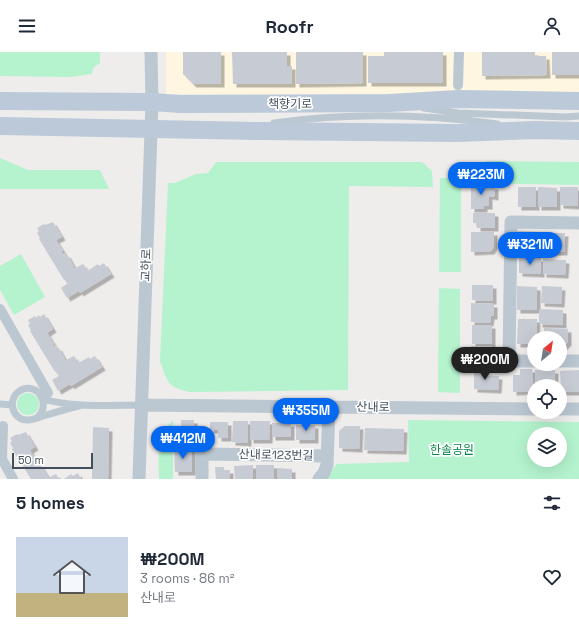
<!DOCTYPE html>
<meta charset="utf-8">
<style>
body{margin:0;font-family:"Space Grotesk","Noto Sans KR",sans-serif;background:#f2f2f3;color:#1f2937;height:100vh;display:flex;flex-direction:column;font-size:15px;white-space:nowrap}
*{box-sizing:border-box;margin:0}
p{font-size:13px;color:#747a83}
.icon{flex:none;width:22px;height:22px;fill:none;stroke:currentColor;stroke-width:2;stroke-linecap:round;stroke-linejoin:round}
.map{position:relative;height:427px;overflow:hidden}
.sheet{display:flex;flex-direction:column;background:#fff;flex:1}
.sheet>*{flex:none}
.needle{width:26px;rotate:30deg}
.tools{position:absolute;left:527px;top:279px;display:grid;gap:8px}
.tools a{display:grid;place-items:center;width:40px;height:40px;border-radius:50%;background:#fff;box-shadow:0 4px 16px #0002;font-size:20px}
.scale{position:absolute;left:12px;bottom:10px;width:81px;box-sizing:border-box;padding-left:4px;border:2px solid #434f5c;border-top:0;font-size:11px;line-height:14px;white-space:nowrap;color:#434f5c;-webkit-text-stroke:3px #fff;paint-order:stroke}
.price{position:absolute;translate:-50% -34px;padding:0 9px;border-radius:14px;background:#0568f0;color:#fff;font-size:13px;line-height:26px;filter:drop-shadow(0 1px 2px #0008)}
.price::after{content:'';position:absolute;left:50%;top:24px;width:12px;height:9px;margin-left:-6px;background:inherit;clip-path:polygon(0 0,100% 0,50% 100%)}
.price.current{background:#222;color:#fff}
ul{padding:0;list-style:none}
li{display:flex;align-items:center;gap:12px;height:100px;padding:0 16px}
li+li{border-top:1px solid #e0e1e3}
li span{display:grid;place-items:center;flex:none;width:112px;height:80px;border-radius:0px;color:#555}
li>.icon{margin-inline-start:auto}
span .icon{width:48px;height:48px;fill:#fffc;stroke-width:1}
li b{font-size:17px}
h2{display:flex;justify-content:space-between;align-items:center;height:48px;padding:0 16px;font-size:17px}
header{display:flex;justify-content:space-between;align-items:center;height:52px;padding:0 16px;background:#fff;font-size:18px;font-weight:700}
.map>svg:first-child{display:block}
</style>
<header><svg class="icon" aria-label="menu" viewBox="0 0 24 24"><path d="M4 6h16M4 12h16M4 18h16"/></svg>Roofr<svg class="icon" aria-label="person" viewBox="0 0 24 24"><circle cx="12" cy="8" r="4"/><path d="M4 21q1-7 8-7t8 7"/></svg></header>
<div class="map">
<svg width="579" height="427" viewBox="0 0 579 427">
<defs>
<filter id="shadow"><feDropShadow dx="3.5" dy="3.5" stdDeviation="0" flood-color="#0004"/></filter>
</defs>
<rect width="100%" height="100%" fill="#efecec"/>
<path fill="#fef6e1" d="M166 0H579V42H166Z"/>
<path fill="#b4f3cd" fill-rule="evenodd" d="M0 0H100V11L93 16 92 22 71 25 0 24Z
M0 106 28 118H100L109 137H0Z
M486 109 579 110V133L474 131 475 120Z
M216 110H422L432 119 433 135 349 134 348 338 189 340C167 335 167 329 160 309L168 131H175L196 122 208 121Z
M440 126H461V220H439Z
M21 202 45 245 14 263 0 238V214Z
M439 236 460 237V341L438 340Z
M17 352a11 11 0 1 1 22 0a11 11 0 1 1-22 0Z
M173 368V427H159C159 403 155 386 173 368Z
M408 368 579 370V427H325L337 412 409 410ZM534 382H560V408H534Z"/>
<path fill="#c7cbd3" filter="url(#shadow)" d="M183 0H221V32H193L183 22Z
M232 0H287V14H292V32H233Z
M296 0H363V31L296 32Z
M384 0H443V31H368V4H384Z
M482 0H535V4H546L547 23 482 24Z
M552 0H579V23H552Z
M471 133 495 134V145L489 144V154H484V157H471Z
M518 135H536V155H518Z
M538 135 557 136V155H538Z
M560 135H578V154L560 153Z
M473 161H495V176H477V171H473Z
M53 170 62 185 56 188 63 199 61 201 62 202 64 201 66 203 67 202 74 215 73 217 83 212 89 220V218L98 212 99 214 104 211 111 222 80 241 79 239 67 246 61 236 68 231 66 227 64 228 39 187 40 186 37 181 39 179 37 176 44 172 45 173Z
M518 179 540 180 539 199 517 198Z
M471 180H494V194L491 199 471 200Z
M542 181H565L564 200H541Z
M519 205 541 206V222L519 221Z
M543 207 566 208 565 223 543 222Z
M472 233H493V249L472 248Z
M517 234 537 235V258H517Z
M542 234 562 235 561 252 541 251Z
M471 251 494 252V264H491L490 271 471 270Z
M539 257 563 258V273L539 272Z
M44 262 53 277 47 281 54 292 52 293 53 295 55 293 57 296 58 295 65 307 64 309 74 304 80 312V310L89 305 90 307 95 304 102 315 71 334 70 332 58 339 52 328 59 324 57 319 55 320 30 279 31 278 28 273 30 272 28 268 35 264 36 266 39 263 40 265Z
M518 267H537L536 286H534V292H517Z
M472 273H492V292H472Z
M544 276 568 277V290L563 295 560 294V286H544Z
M471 294H492V313H471Z
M474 317H482V323L499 324 498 338 474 337Z
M520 317H532L533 339 513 340V323H520Z
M535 318H555V334H535Z
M579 318V340H561L560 319Z
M181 368H194V386H176V378H181Z
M233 369H248V391L232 390Z
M250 369H270L269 388H250Z
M210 370H228V386H218V378H210Z
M272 371H291V385H272Z
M296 373H315V388H296Z
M345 374H360L359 397 339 396V379Z
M93 375 109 376 108 427H92Z
M365 376 404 377 403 399 364 398Z
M26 380 35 395 30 398 36 409 34 411 35 412 37 411 39 413 40 412 48 425 46 427 56 422 59 427H31L12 397 13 396 10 391 12 389 10 386 17 382 18 383Z
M174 396H192V420H175Z
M253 413V427H235L234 414Z
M256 413H274V427H256Z
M215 415H224V418H230V427H216Z
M277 416 292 417V427H277Z
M78 421 81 427H64L71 422 73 424Z"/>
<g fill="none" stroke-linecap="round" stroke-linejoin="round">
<path stroke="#bbc7d1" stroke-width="7" d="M424 56 458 61 566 65 579 64
M274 71C347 61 424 62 497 72
M43 347C75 356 108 353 141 353
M0 352 12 353
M38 365C51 352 38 330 21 338 6 346 12 369 28 368 33 368 36 366 40 365 53 361 66 357 79 354"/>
<path stroke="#bbc7d1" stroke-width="10" d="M458 33 459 0
M0 257 48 341
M3 374 2 407 13 427"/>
<path stroke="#bbc7d1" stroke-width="13" d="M534 309H509L511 170 579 171
M560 309H579
M141 353 534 357
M560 357H579
M139 427 152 50 151 0
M202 427V402L327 404
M319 427 324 421 327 413 329 354"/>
<path stroke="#bcc9d8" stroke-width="18" d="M0 49 152 50 180 52 389 51 458 47 579 49
M0 74 260 79 457 81 535 78 579 79"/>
</g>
<g text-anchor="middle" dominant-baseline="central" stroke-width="3.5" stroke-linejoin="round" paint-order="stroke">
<g font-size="12" fill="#434f5c" stroke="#fff">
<text x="290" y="52">책향기로</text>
<text transform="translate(146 213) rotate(-88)">교하로</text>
<text transform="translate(373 355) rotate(1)">산내로</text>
<text transform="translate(276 403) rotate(1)">산내로123번길</text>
</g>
<g font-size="12" fill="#0c844a" stroke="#fff">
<text x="452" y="398">한솔공원</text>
</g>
</g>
</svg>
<div class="tools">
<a><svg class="needle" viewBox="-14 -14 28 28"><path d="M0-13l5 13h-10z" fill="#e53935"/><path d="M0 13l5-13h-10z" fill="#747a83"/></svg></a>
<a><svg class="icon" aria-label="locate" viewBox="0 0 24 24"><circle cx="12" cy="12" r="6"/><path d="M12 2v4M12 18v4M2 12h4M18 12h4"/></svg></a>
<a><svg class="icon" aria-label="layers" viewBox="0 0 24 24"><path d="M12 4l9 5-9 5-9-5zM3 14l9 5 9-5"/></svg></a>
</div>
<div class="scale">50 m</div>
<b class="price" style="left:481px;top:144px">₩223M</b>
<b class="price" style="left:530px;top:214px">₩321M</b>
<b class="price current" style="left:485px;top:329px">₩200M</b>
<b class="price" style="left:306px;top:380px">₩355M</b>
<b class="price" style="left:183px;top:408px">₩412M</b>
</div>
<section class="sheet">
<h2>5 homes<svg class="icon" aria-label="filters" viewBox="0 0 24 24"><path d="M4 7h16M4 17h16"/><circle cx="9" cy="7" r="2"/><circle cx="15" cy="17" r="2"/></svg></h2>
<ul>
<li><span style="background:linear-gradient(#c9d6e8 70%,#c2b280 0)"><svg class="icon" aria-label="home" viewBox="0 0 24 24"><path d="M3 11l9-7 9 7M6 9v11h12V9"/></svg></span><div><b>₩200M</b><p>3 rooms · 86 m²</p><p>산내로</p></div><svg class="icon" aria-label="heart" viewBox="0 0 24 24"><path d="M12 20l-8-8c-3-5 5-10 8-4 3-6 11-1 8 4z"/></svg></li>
</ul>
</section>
